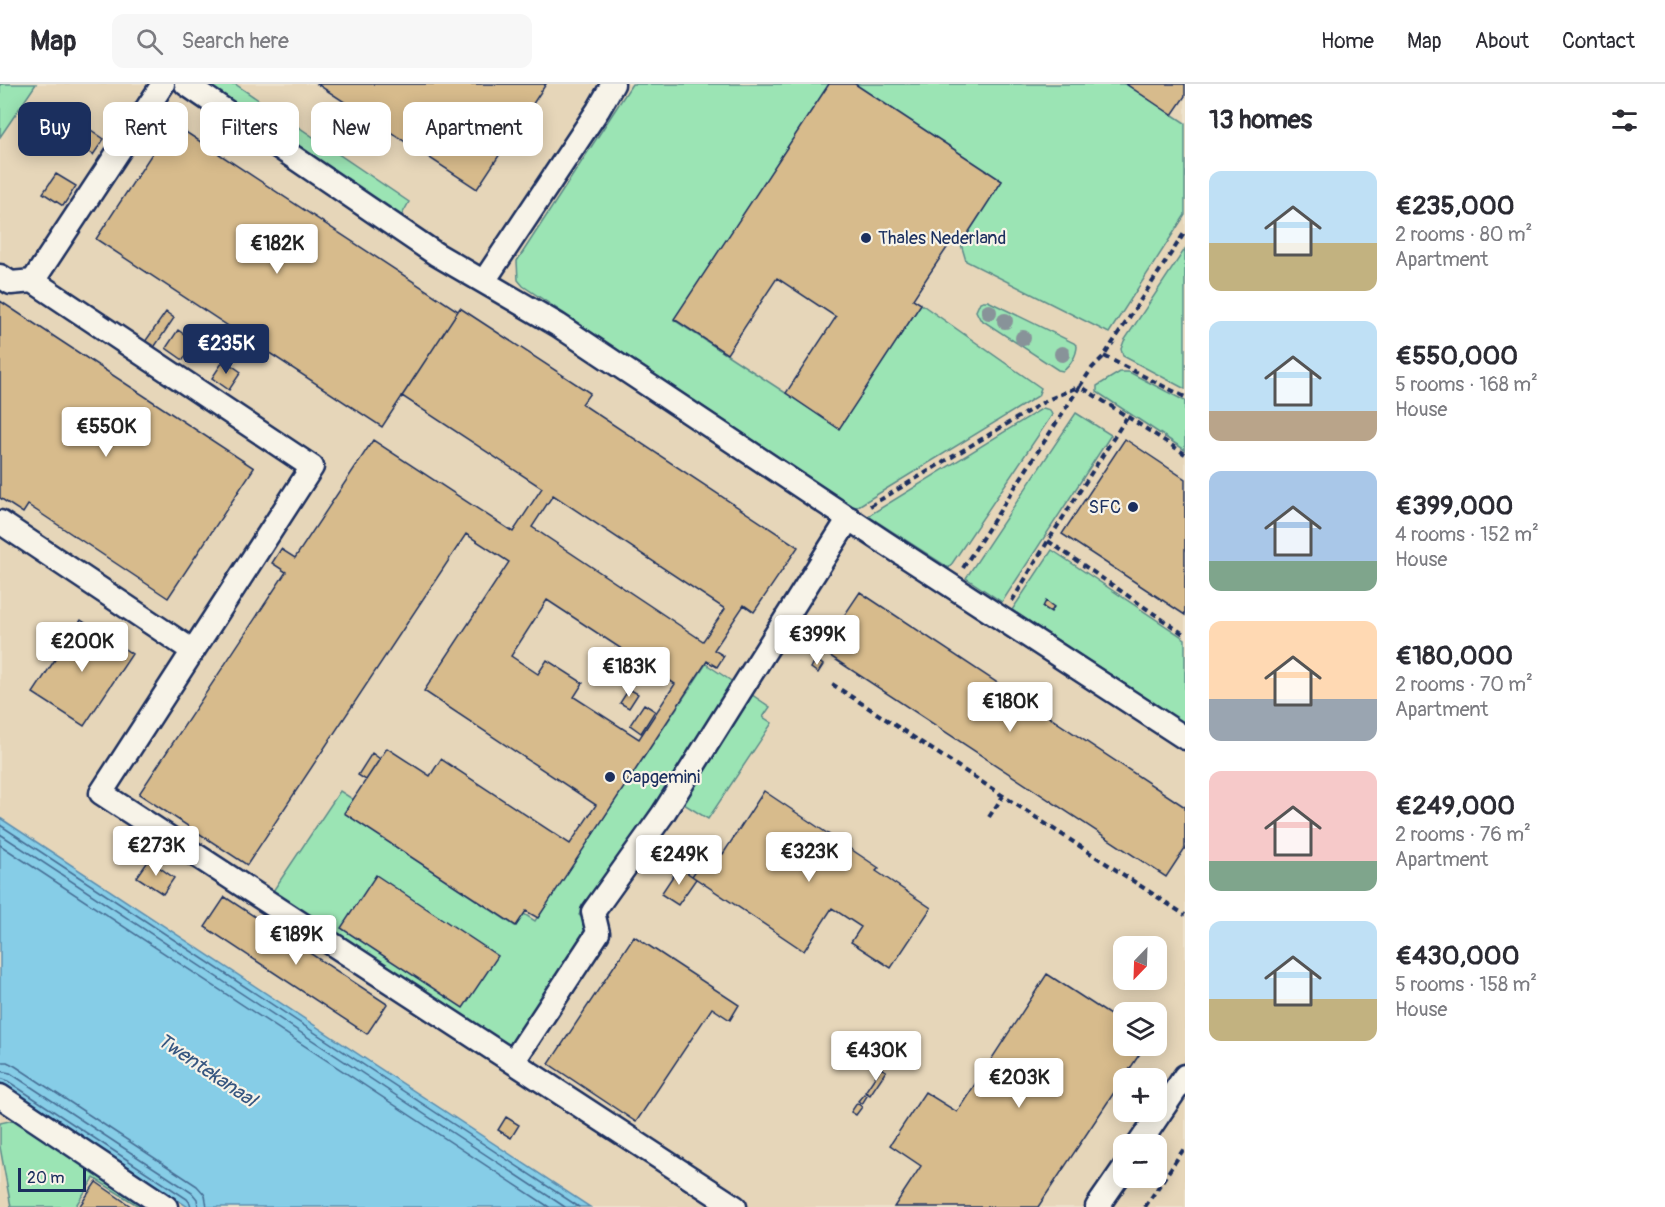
<!DOCTYPE html>
<meta charset="utf-8">
<style>
body{margin:0;font-family:Pangolin,sans-serif;background:#f7f7f7;color:#2b2b33;height:100vh;display:flex;flex-direction:column;font-size:22px;white-space:nowrap}
*{box-sizing:border-box;margin:0}
p{font-size:20px;color:#7c7c81}
.icon{flex:none;width:33px;height:33px;fill:none;stroke:currentColor;stroke-width:2;stroke-linecap:round;stroke-linejoin:round}
.map{position:relative;flex:1;overflow:hidden}
.side{display:flex;flex-direction:column;background:#fff;width:480px}
.side>*{flex:none}
.banner{position:absolute;left:18px;top:18px;width:570px;height:54px;display:flex;gap:12px}
.needle{width:39px;rotate:203deg}
.controls{position:absolute;left:1113px;top:852px;display:grid;gap:12px}
.controls a{display:grid;place-items:center;width:54px;height:54px;border-radius:12px;background:#fff;box-shadow:0 3px 15px #0003;font-size:30px}
.scale{position:absolute;left:18px;bottom:15px;width:68px;box-sizing:border-box;padding-left:6px;border:3px solid #1b2f5e;border-top:0;font-size:16px;line-height:21px;white-space:nowrap;color:#1b2f5e;-webkit-text-stroke:4px #f7f3e8;paint-order:stroke}
.price{position:absolute;translate:-50% -51px;padding:0 14px;border-radius:6px;background:#fff;color:#222;font-size:20px;line-height:39px;filter:drop-shadow(0 2px 3px #0008)}
.price::after{content:'';position:absolute;left:50%;top:36px;width:18px;height:14px;margin-left:-9px;background:inherit;clip-path:polygon(0 0,100% 0,50% 100%)}
.price.on{background:#1b2f5e;color:#fff}
ul{padding:0;list-style:none}
li{display:flex;align-items:center;gap:18px;height:150px;padding:0 24px}
li span{display:grid;place-items:center;flex:none;width:168px;height:120px;border-radius:12px;color:#555}
li>.icon{margin-inline-start:auto}
span .icon{width:72px;height:72px;fill:#fffc;stroke-width:1}
li b{font-size:26px}
h2{display:flex;justify-content:space-between;align-items:center;height:72px;padding:0 24px;font-size:26px}
.tag{padding:0 21px;border-radius:12px;background:#fff;box-shadow:0 3px 15px #0003;font-size:21px;line-height:54px}
.tag.on{background:#1b2f5e;color:#fff}
header{display:flex;align-items:center;gap:36px;box-sizing:border-box;height:84px;padding:0 30px;background:#fff;border-bottom:2px solid #e1e1e2}
header strong{font-size:28px}
nav{display:flex;gap:33px;margin-inline-start:auto;font-size:21px}
.search{width:420px;height:54px;background:#f7f7f7;display:flex;align-items:center;gap:15px;box-sizing:border-box;padding:0 21px;border-radius:12px;color:#7c7c81;font-size:22px}
main{display:flex;flex:1;min-height:0}
.map>svg:first-child{display:block}
</style>
<header>
<strong>Map</strong>
<div class="search"><svg class="icon" aria-label="search" viewBox="0 0 24 24"><circle cx="10" cy="10" r="6"/><path d="M15 15l6 6"/></svg>Search here</div>
<nav><a>Home</a><a>Map</a><a>About</a><a>Contact</a></nav>
</header>
<main>
<div class="map">
<svg width="1185" height="1123" viewBox="0 0 1185 1123">
<rect width="100%" height="100%" fill="#ede2cc"/>
<filter id="ink" filterUnits="userSpaceOnUse"><feTurbulence type="fractalNoise" baseFrequency=".0167" numOctaves="2"/><feDisplacementMap in="SourceGraphic" scale="12" xChannelSelector="R" yChannelSelector="G"/><feConvolveMatrix kernelMatrix="1 2 1 2 8 2 1 2 1" color-interpolation-filters="sRGB"/></filter>
<g filter="url(#ink)">
<path fill="#e6d6b9" fill-rule="evenodd" d="M0 0H1185V1123H0ZM1124 862H1156V896H1124ZM1124 928H1156V962H1124ZM1124 994H1156V1028H1124ZM1124 1060H1156V1094H1124Z"/>
<path fill="#9be4b4" stroke="#5b8a89" stroke-width="1.5" d="M0 0H36L0 53Z
M196 0H235L409 118 399 136Z
M632 0H829L674 236 839 344 921 220 1041 304 1038 312 855 424 523 202 518 196 517 177Z
M855 0H1126L1185 39V131L1109 249 966 177 961 160 1002 97Z
M1185 165V305L1123 272 1121 265 1124 257Z
M983 217H988L1074 259 1077 262C1077 271 1070 282 1063 287L1058 286 980 235 976 227 980 218Z
M1120 288H1129L1185 317V366L1097 308V302Z
M1043 324 1050 326 1052 331 949 484 868 432Z
M1076 329 1111 351 1002 518 966 494Z
M1052 466 1185 555V640L1012 526Z
M706 580 770 623 763 633 772 639 708 735 663 707 579 831 591 842 508 965 269 813 340 707 354 716 345 729 515 842 524 830 535 837Z
M27 1033 160 1123H140L94 1094 75 1123H11L0 1063V1039Z"/>
<path fill="#86cde7" stroke="#5b8eb0" stroke-width="1.5" d="M0 734 590 1123H188L0 999Z"/>
<g fill="none" stroke-linecap="round" stroke-linejoin="round">
<path stroke="#466e95" stroke-width="1.5" d="M0 741 579 1123
M0 750 565 1123
M0 761 549 1123
M0 978H7L15 982 197 1102 205 1111 207 1123
M0 987 10 989 192 1109 197 1115 198 1123
M0 994 6 996 187 1115 190 1119 191 1123"/>
</g>
<path fill="#d7bb8c" stroke="#1b2f5e" stroke-width="1.5" fill-rule="evenodd" d="M317 0H546L477 105Z
M829 0H855L1002 97 961 160 953 155 930 189 913 215 921 220 839 345 786 309 836 233 777 194 727 270 674 235Z
M1126 0H1185V12L1172 31Z
M172 39 458 227 382 343 96 155Z
M88 44 104 55 93 71 77 60Z
M56 90 76 102 63 122 43 109Z
M0 217 254 384 168 514 28 421 23 429 0 414Z
M460 224 590 309 582 320 798 463 754 528 744 521 714 566 724 572 717 583 707 577 538 834 526 827 516 842 344 729 387 664 430 692 441 675 570 760 596 721 424 607 509 478 466 450 247 781 139 710 286 488 272 479 281 465 295 474 373 356 513 448 542 404 402 312ZM553 411 725 525 703 557 532 443ZM547 516 675 600 639 655 574 613 583 599 547 576 538 590 511 572Z
M166 228 174 234 151 268 142 262Z
M178 246 195 258 183 276 166 264Z
M224 276 241 288 229 306 212 294Z
M1125 355 1185 395V531L1062 450Z
M860 508 1185 723V764L1166 793 821 566Z
M1046 517 1054 523 1051 528 1043 523Z
M81 536 132 570 84 642 33 609Z
M816 575 823 581 818 589 811 584Z
M629 605 638 610 629 624 620 619Z
M644 620 655 627 641 649 630 641Z
M372 669 380 675 366 696 358 691Z
M764 707 879 784 876 787 931 824 891 884 851 858 861 843 832 824 804 867 692 792 712 763 723 770Z
M149 776 174 794 163 810 137 793Z
M679 783 696 795 678 821 661 810Z
M376 791 498 872 463 924 341 844Z
M225 813 387 920 367 950 205 843Z
M634 852 739 921 730 936 712 924 636 1038 549 980Z
M1047 890 1124 940V962H1145L1038 1123H894L921 1082 890 1061 925 1008 957 1028Z
M881 984 886 987 870 1011 865 1008Z
M864 1010 867 1012 862 1020 858 1017Z
M857 1019 862 1023 856 1031 851 1028Z
M506 1033 519 1041 511 1054 498 1046Z
M96 1098 132 1123H79Z"/>
<g fill="none" stroke-linecap="round" stroke-linejoin="round">
<defs>
<path id="minor" d="M163 0 33 197 312 383 101 709 735 1123
M186 0 436 170 558 241 884 458 1185 654
M0 192 11 199 33 197
M484 197 598 26 613 0
M0 438 193 567
M513 978 598 849 593 828 663 730 849 434
M0 1012 166 1123
M1139 1060 1185 992
M1097 1123 1124 1084"/>
</defs>
<use href="#minor" stroke="#1b2f5e" stroke-width="27"/>
<path stroke="#1b2f5e" stroke-width="4" stroke-dasharray="6 4.5" stroke-linecap="butt" d="M1104 272 1185 313
M870 422 1047 316 1080 302 1092 284 1104 272 1185 148
M1048 457 1185 551
M963 484 1080 302 1185 370
M1012 517 1048 457 1127 333
M832 600 1185 831
M989 733 1003 712
M1145 1123 1185 1063"/>
<use href="#minor" stroke="#f7f3e8" stroke-width="22"/>
</g>
<g fill="#889399">
<circle cx="989" cy="228" r="8"/>
<circle cx="1005" cy="237" r="8"/>
<circle cx="1023" cy="254" r="8"/>
<circle cx="1062" cy="270" r="8"/>
</g>
</g>
<g fill="#1b2f5e" stroke="#f7f3e8" stroke-width="2">
<circle cx="866" cy="154" r="6"/>
<circle cx="1133" cy="423" r="6"/>
<circle cx="610" cy="693" r="6"/>
</g>
<g text-anchor="middle" dominant-baseline="central" stroke-width="4.5" stroke-linejoin="round" paint-order="stroke">
<g font-size="18" fill="#1b2f5e" stroke="#f7f3e8" text-anchor="start">
<text x="878" y="154">Thales Nederland</text>
<text x="1121" y="423" text-anchor="end">SFC</text>
<text x="622" y="693">Capgemini</text>
</g>
<g font-size="20" font-style="italic" fill="#365680" stroke="#f7f3e8">
<text transform="translate(207 986) rotate(34)">Twentekanaal</text>
</g>
</g>
</svg>
<div class="controls">
<a><svg class="needle" viewBox="-14 -14 28 28"><path d="M0-13l5 13h-10z" fill="#e53935"/><path d="M0 13l5-13h-10z" fill="#7c7c81"/></svg></a>
<a><svg class="icon" aria-label="layers" viewBox="0 0 24 24"><path d="M12 4l9 5-9 5-9-5zM3 14l9 5 9-5"/></svg></a>
<a>+</a>
<a>−</a>
</div>
<div class="scale">20 m</div>
<b class="price" style="left:277px;top:191px">€182K</b>
<b class="price on" style="left:226px;top:291px">€235K</b>
<b class="price" style="left:106px;top:374px">€550K</b>
<b class="price" style="left:817px;top:582px">€399K</b>
<b class="price" style="left:82px;top:589px">€200K</b>
<b class="price" style="left:629px;top:614px">€183K</b>
<b class="price" style="left:1010px;top:649px">€180K</b>
<b class="price" style="left:156px;top:793px">€273K</b>
<b class="price" style="left:809px;top:799px">€323K</b>
<b class="price" style="left:679px;top:802px">€249K</b>
<b class="price" style="left:296px;top:882px">€189K</b>
<b class="price" style="left:876px;top:998px">€430K</b>
<b class="price" style="left:1019px;top:1025px">€203K</b>
<div class="banner">
<a class="tag on">Buy</a>
<a class="tag">Rent</a>
<a class="tag">Filters</a>
<a class="tag">New</a>
<a class="tag">Apartment</a>
</div>
</div>
<section class="side">
<h2>13 homes<svg class="icon" aria-label="filters" viewBox="0 0 24 24"><path d="M4 7h16M4 17h16"/><circle cx="9" cy="7" r="2"/><circle cx="15" cy="17" r="2"/></svg></h2>
<ul>
<li><span style="background:linear-gradient(#bfe0f5 60%,#c2b280 0)"><svg class="icon" aria-label="home" viewBox="0 0 24 24"><path d="M3 11l9-7 9 7M6 9v11h12V9"/></svg></span><div><b>€235,000</b><p>2 rooms · 80 m²</p><p>Apartment</p></div></li>
<li><span style="background:linear-gradient(#bfe0f5 75%,#b9a48a 0)"><svg class="icon" aria-label="home" viewBox="0 0 24 24"><path d="M3 11l9-7 9 7M6 9v11h12V9"/></svg></span><div><b>€550,000</b><p>5 rooms · 168 m²</p><p>House</p></div></li>
<li><span style="background:linear-gradient(#a9c7e8 75%,#7fa58c 0)"><svg class="icon" aria-label="home" viewBox="0 0 24 24"><path d="M3 11l9-7 9 7M6 9v11h12V9"/></svg></span><div><b>€399,000</b><p>4 rooms · 152 m²</p><p>House</p></div></li>
<li><span style="background:linear-gradient(#ffd9b3 65%,#9aa5b1 0)"><svg class="icon" aria-label="home" viewBox="0 0 24 24"><path d="M3 11l9-7 9 7M6 9v11h12V9"/></svg></span><div><b>€180,000</b><p>2 rooms · 70 m²</p><p>Apartment</p></div></li>
<li><span style="background:linear-gradient(#f6c9c9 75%,#7fa58c 0)"><svg class="icon" aria-label="home" viewBox="0 0 24 24"><path d="M3 11l9-7 9 7M6 9v11h12V9"/></svg></span><div><b>€249,000</b><p>2 rooms · 76 m²</p><p>Apartment</p></div></li>
<li><span style="background:linear-gradient(#bfe0f5 65%,#c2b280 0)"><svg class="icon" aria-label="home" viewBox="0 0 24 24"><path d="M3 11l9-7 9 7M6 9v11h12V9"/></svg></span><div><b>€430,000</b><p>5 rooms · 158 m²</p><p>House</p></div></li>
</ul>
</section>
</main>
